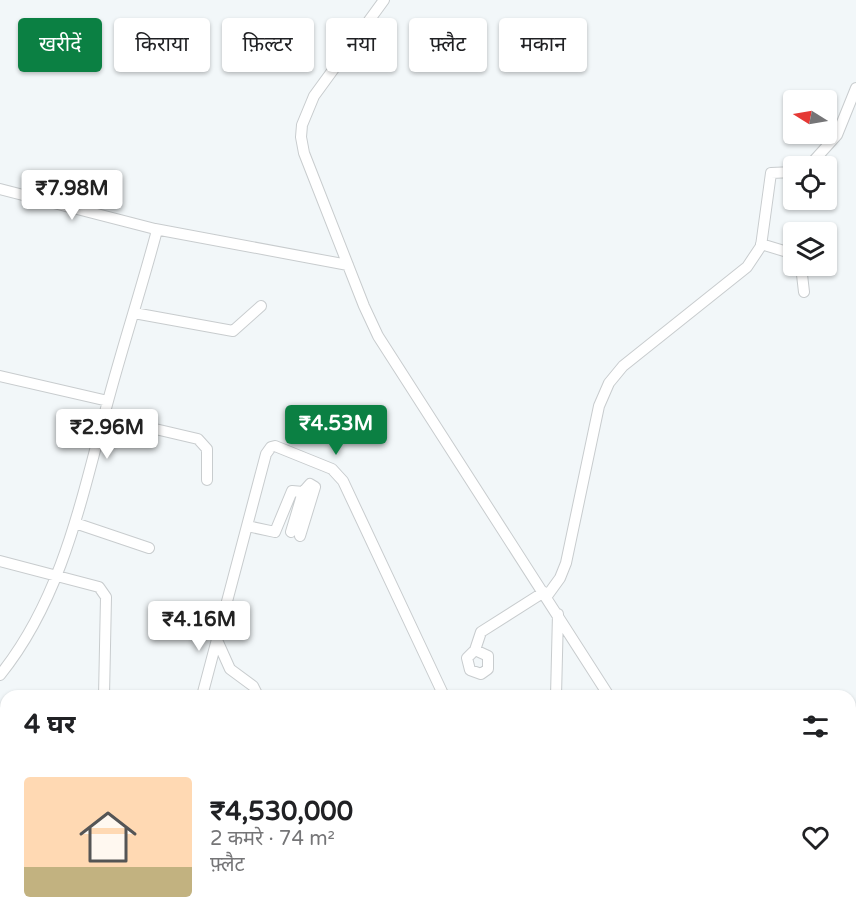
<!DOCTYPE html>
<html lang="hi">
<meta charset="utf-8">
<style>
body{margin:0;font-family:"Varela Round","Noto Sans Devanagari",sans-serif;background:#f2f2f2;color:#202124;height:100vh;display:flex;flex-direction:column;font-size:22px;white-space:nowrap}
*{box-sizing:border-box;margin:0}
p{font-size:20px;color:#757577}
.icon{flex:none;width:33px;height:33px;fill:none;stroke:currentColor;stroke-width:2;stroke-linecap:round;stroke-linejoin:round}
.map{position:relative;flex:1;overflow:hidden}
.drawer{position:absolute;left:0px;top:690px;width:856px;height:234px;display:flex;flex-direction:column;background:#fff;border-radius:18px 18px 0 0;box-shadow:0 2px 4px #0004}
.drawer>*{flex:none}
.banner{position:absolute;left:18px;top:18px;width:820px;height:54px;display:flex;gap:12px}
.needle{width:39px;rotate:281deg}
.buttons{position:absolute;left:783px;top:90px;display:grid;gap:12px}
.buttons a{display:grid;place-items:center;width:54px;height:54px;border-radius:6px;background:#fff;box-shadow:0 2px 4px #0004;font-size:30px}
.price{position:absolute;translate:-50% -51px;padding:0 14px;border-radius:6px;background:#fff;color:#222;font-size:20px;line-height:39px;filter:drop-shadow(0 2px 3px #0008)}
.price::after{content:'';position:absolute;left:50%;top:36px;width:18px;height:14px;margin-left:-9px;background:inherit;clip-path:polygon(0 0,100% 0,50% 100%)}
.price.current{background:#0b8043;color:#fff}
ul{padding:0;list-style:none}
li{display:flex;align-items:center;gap:18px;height:150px;padding:0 24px}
li span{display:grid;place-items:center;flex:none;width:168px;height:120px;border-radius:6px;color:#555}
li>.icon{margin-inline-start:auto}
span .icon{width:72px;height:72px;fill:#fffc;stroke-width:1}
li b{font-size:26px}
h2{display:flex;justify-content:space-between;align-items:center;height:72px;padding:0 24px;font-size:26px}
.chip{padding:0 21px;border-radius:6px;background:#fff;box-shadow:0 2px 4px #0004;font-size:21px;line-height:54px}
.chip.current{background:#0b8043;color:#fff}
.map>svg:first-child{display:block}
</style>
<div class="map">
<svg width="856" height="924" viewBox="0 0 856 924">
<rect width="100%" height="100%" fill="#f2f7f9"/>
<path fill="#98d8f6" d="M136 918H223L224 924H134Z"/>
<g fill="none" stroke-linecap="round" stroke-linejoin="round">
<defs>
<path id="minor" d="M384 0 314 96 302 125 301 137 304 153 364 306 378 336 609 696
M809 166 837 135 856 88
M0 189 155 229 348 265
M761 244 794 254
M801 266 804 292
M134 313 233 331 261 306
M0 376 108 401
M104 417 198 439 207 449V480
M75 523 149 548
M247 526 275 532 292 491 303 492 310 484 315 487 300 536
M291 532 303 492
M0 561 99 587 106 597 104 696
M547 596 560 578 566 563 599 406 609 383 623 366 747 267 761 246 771 173 794 172
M217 640 230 669 253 686 258 696
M475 650 488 656V669L481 674 470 670 467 658 475 650 481 632 544 592
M0 675C63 597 82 496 108 401 123 345 141 290 156 234L155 229
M202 696 266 454 271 447 275 446 332 469 343 481 444 696
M556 696 558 614
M0 770 6 776
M0 790 6 785
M0 853 6 850
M421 918H432
M549 918 552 924
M594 918 596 924
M725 918 727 924
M91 924 93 918
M225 924 226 918
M654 924 658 918"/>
</defs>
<use href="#minor" stroke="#c8ccce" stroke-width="12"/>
<use href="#minor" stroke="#fff" stroke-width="10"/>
</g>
</svg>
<div class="buttons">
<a><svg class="needle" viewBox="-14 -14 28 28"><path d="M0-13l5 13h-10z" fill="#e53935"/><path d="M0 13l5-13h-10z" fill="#757577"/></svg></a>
<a><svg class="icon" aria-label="locate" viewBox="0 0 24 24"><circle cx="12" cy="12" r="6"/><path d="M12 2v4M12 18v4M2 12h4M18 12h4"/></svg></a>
<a><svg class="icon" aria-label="layers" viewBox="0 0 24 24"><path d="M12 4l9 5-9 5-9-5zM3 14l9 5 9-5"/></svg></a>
</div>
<b class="price" style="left:72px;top:221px">₹7.98M</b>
<b class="price current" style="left:336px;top:456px">₹4.53M</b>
<b class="price" style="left:107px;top:460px">₹2.96M</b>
<b class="price" style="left:199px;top:652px">₹4.16M</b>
<div class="banner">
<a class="chip current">खरीदें</a>
<a class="chip">किराया</a>
<a class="chip">फ़िल्टर</a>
<a class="chip">नया</a>
<a class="chip">फ़्लैट</a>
<a class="chip">मकान</a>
</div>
<section class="drawer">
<h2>4 घर<svg class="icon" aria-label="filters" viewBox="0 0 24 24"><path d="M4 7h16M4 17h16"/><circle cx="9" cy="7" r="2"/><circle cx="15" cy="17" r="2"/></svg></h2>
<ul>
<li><span style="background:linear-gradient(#ffd9b3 75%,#c2b280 0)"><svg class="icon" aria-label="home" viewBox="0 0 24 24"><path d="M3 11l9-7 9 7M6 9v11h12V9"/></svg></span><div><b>₹4,530,000</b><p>2 कमरे · 74 m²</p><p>फ़्लैट</p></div><svg class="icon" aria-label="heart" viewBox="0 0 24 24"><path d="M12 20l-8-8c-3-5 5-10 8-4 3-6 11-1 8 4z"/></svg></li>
</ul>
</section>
</div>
